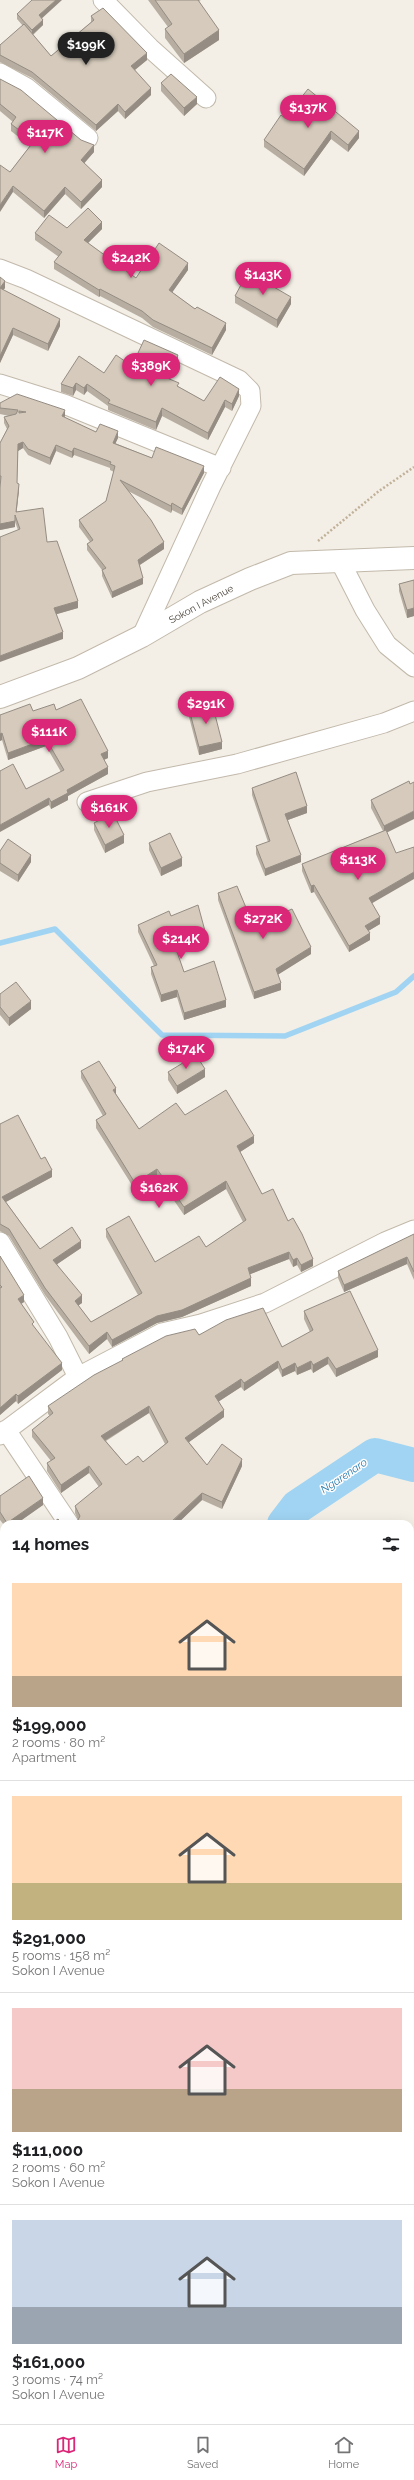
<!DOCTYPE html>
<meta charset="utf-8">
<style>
body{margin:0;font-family:Raleway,sans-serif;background:#f6f6f6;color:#202124;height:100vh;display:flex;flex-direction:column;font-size:15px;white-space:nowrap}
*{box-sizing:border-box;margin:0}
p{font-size:13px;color:#757577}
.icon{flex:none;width:22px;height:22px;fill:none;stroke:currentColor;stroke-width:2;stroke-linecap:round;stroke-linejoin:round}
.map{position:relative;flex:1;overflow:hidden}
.panel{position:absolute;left:0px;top:1520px;width:414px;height:904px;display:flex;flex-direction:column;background:#fff;border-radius:12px 12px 0 0;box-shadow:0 4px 16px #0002}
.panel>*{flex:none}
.price{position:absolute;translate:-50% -34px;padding:0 9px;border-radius:14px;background:#db2777;color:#fff;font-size:13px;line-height:26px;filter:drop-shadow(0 1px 2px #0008)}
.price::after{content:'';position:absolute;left:50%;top:24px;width:12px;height:9px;margin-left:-6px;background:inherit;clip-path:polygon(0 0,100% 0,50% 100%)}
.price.current{background:#222;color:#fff}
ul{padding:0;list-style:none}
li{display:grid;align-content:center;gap:8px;height:212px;padding:0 12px}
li+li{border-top:1px solid #e0e0e0}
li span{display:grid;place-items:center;height:124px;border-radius:0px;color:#555}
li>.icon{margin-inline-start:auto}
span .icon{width:72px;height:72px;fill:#fffc;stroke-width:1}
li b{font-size:17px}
h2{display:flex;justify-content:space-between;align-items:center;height:48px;padding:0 12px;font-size:17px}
.tab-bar{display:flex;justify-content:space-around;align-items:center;height:56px;border-top:1px solid #e0e0e0;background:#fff;font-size:11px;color:#757577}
.tab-bar a{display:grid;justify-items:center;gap:2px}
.tab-bar .current{color:#db2777}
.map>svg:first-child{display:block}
</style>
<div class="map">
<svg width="414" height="2424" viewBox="0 0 414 2424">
<rect width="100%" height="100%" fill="#f3efe6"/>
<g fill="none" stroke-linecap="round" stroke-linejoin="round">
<path stroke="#a0d4f2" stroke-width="5.5" d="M0 943 55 929 162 1035 285 1036 396 992 414 976"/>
<path stroke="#a0d4f2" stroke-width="34" d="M284 1524 297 1507 375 1455 414 1465
M0 1993 4 1990"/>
<defs>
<path id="minor" d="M103 0 150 48 206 98
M0 73 27 88 88 138
M0 269 26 279 239 380 250 391 251 406 211 486 142 636
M0 384 64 404 221 468
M340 561 365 610 387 645 414 667
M87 802 147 782 237 764 384 723 414 711
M0 1242 58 1337 78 1377
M6 1430 69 1524
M0 1435 78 1377 162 1333 201 1324 265 1303 385 1242 414 1230
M0 1697 4 1701
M410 1862 414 1867
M410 2011 414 2015
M0 2150 4 2156
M410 2206 414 2211
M410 2276 414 2281
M0 2296 4 2301
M97 2420 100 2424
M245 2420 249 2424
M381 2420 385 2424
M178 2424 181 2420"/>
<path id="tertiary" d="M0 697 78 668 142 636 200 602 250 579 291 563 414 558"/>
</defs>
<use href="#minor" stroke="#c2b9ab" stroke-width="21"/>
<use href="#tertiary" stroke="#c2b9ab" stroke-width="24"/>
<path stroke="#c1b199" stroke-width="2.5" stroke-dasharray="2 2" stroke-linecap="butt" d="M318 541 379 491 414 467"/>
<use href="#minor" stroke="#fff" stroke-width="19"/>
<use href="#tertiary" stroke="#fff" stroke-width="22"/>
</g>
<path fill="#b7aea1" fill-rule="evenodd" d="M148 0H201L199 1 219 40 184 63 165 38V29L168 27Z
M17 14 41 18 43 25 33 35 51 56 91 22V16L147 60 135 70 151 95 125 119 118 111 96 131 32 78 0 62V45L23 26 17 19Z
M0 79 94 152 84 163 102 187 81 209 65 194 44 218 13 192 10 172 30 146 11 131V124L13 122 0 111Z
M161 83 197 104 184 116 161 91Z
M285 118 359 138 348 152 331 139 304 176 264 147V140Z
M67 228 102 229 88 243 136 278 188 270 172 292 195 309 226 330 212 355 153 327 142 318 100 296 99 297 54 269V262L59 257 35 240V233Z
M0 277 5 288 3 290 60 326 48 351 13 335 0 363Z
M235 296 291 304 277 328 235 303Z
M178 363 170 379 179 387 204 401 239 396 232 411 225 407 208 440 162 416 156 430 108 410V406L87 391 84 395 76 390 73 396 61 392V384L104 373 132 366Z
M0 403 65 416 64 417 96 432 118 438 115 443 152 458 204 473 182 515 172 510 171 513 128 491 164 549 140 565 143 584 112 598 102 576V570L87 550V544L90 542 79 527V520L106 501 114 472 110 470V468L74 455 72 458 56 451 50 465 28 455 23 448 18 451 17 483 19 490 16 511 47 542 78 608 56 614 63 639 18 530 15 522V527L0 530 1 483H0V443L7 429 4 423V417L9 416 0 414Z
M414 580V616L407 618 399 591V584Z
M189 709 222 749 199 755 189 717Z
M56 710 108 758 104 760 108 774 68 796V800L51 809 49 805 26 789 61 772 46 746 8 760 2 740 0 741V715L33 711Z
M409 781 387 832 372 903 380 924 368 931 370 940 349 952 314 892 311 893 302 871V864L383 831 371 808V800Z
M252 788 307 813 288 820 301 862 265 876 256 854V846L268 842 252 795Z
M94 823 124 843 105 853 94 830Z
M149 843 182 866 161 876 149 850Z
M0 851 31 862 18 882 0 871Z
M218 893 252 922 272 918 311 954 278 974 281 990 254 999 218 900Z
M171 916 205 938 176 950 184 972 226 1007 184 1020 177 997 161 1002 151 974V967L154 966 138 932V925Z
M0 994 31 1009 9 1026 0 1015Z
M81 1071 116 1094 139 1129 185 1115 254 1143 240 1152 262 1194 288 1221 313 1266 301 1272 297 1265 293 1267 289 1259 250 1274 251 1286 182 1317 157 1323 112 1347 107 1339 89 1354 45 1295 9 1236 0 1231V1124L41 1159 52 1177 6 1202 40 1249 81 1248 57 1264 82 1303 78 1305 91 1322 138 1295 106 1237V1229L155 1262 206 1247 243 1222 226 1189 184 1215 157 1176 135 1190 96 1128V1120L103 1116 81 1078Z
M168 1072 205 1077 177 1094 168 1080Z
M414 1234V1280L407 1264 344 1292 338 1278V1271Z
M0 1256 24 1302 21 1304 34 1327 62 1370 18 1404 16 1401 0 1415Z
M304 1311 378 1357 336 1377 328 1364 313 1373 311 1369 297 1375 295 1371 282 1377 278 1368 244 1391 241 1387 219 1401 224 1417 189 1442 207 1465 242 1466 222 1509 202 1500 177 1524H76L78 1520 75 1513V1506L99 1487 89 1473 61 1493 47 1471V1463L51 1461 32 1437V1430L50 1416 48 1414V1406L122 1361V1359L199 1335 282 1347 310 1332 304 1319ZM149 1413 165 1444 143 1462 126 1465 106 1441Z
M0 1496 43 1505 16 1524H4V1525L0 1520Z
M4 1636V1688L0 1687V1640Z
M410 1700 414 1705V1743L410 1738Z
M0 1703 4 1704V1729L0 1726Z
M4 1765V1790L0 1786V1768Z
M410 1792 414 1797V1853L410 1852Z
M0 1841 4 1842V1877L0 1875Z
M4 2074V2140H0V2075L1 2076Z
M4 2203V2228L0 2223V2206Z"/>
<path fill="#958d83" d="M56 0H62L39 21V15Z
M43 20V25L32 35V30Z
M219 30V40L184 63V54Z
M147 53V60L131 73V66Z
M151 88V95L125 119V112Z
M197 97V104L184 116V108Z
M118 104V111L96 131V125Z
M331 131V139L304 176V169Z
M359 131V138L348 152V145Z
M94 145V152L81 167V160Z
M102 180V187L81 209V202Z
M13 186V192L0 212V205Z
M65 187V194L44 218V211Z
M102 222V229L84 247V240Z
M188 263V270L169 297V290Z
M5 281V288L0 294V288Z
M100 289V296L99 297V290Z
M291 297V304L277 328V320Z
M60 319V326L48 351V344Z
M226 323V330L212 355V348Z
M13 328V335L0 363V356Z
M178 355V363L167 385V378Z
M76 383V390L73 396V388Z
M87 384V391L84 395V388Z
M239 389V396L232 411V404Z
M225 400V407L208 440V433Z
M162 408V416L156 430V422Z
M65 410V416L62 423V416Z
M118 431V438L113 449V443Z
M23 442V448L18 451V444Z
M56 445V451L50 465V458Z
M74 448V455L72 458V452Z
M204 466V473L182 515V509Z
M19 484V490L16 518V512Z
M172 503V510L171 513V506Z
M15 515V527L0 530V524Z
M164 542V549L138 566V560Z
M143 578V584L112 598V592Z
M78 601V608L54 615V608Z
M414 608V616L407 618V610Z
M63 632V639L0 662V656Z
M2 733V740L0 741V734Z
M46 739V746L8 760V753Z
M222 742V749L199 755V747Z
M108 751V758L101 761V754Z
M108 767V774L68 796V800L51 809V802L67 790Z
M49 798V805L0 832V825Z
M307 806V813L285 821V814Z
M414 811V819L384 834V826Z
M124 835V843L105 853V845Z
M31 855V862L18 882V875Z
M301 855V862L265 876V869Z
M182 858V866L161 876V868Z
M414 872V879L369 905V898Z
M314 885V892L311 893V886Z
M380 917V924L365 933V926Z
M205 931V938L174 951V943Z
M370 933V940L349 952V946Z
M311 947V954L276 976V969Z
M281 983V990L254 999V992Z
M177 990V997L161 1002V995Z
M226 1000V1007L184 1020V1013Z
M31 1001V1009L9 1026V1018Z
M205 1069V1077L177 1094V1086Z
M116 1088V1096L113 1090Z
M254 1136V1143L237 1154V1146Z
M157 1169V1176L135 1190V1183Z
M52 1170V1177L2 1204V1197Z
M226 1181V1189L184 1215V1207Z
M81 1241V1248L53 1267V1260Z
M289 1252V1259L248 1275V1268Z
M407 1257V1264L344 1292V1285Z
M297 1258V1265L293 1267V1260Z
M313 1259V1266L301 1272V1265Z
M251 1278V1286L182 1317 157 1323 112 1347V1340L157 1316Z
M24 1295V1302L18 1306V1299Z
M82 1295V1303L75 1308V1301Z
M107 1332V1339L89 1354V1346Z
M378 1350V1357L336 1377V1369Z
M328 1357V1364L313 1373V1365Z
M278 1361V1368L244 1391V1383Z
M311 1361V1369L297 1375V1368Z
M62 1363V1370L18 1404V1396Z
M295 1363V1371L282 1377V1370Z
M241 1379V1387L215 1404V1396Z
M16 1394V1401L0 1415V1408Z
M149 1406V1413L101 1443V1436Z
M224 1410V1417L185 1445V1438Z
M242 1459V1466L222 1509V1502Z
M89 1466V1473L61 1493V1485Z
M202 1493V1500L177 1524H170Z
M43 1498V1505L16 1524H7V1523Z
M414 1671V1678L410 1680V1674Z
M4 1910V1917L0 1920V1913Z
M414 1913V1920L410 1924V1917Z"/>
<path fill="#d5cabb" stroke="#958d83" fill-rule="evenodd" d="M32 0H56L39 15 43 20 32 30 17 14Z
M155 0H198L219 30 184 54 165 29 172 24Z
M103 8 147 53 131 66 151 88 125 112 118 104 96 125 32 72 0 55V45L24 24 51 56 94 20 91 16Z
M171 74 197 97 184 108 161 83Z
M0 79 21 90 81 140 94 145 81 160 102 180 81 202 65 187 44 211 13 186 0 205V165L10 172 34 141 11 124 16 117 0 104Z
M308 89 359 131 348 145 331 131 304 169 264 140 281 115 285 118Z
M88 208 102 222 84 240 136 278 159 243 188 263 169 290 195 309 197 307 226 323 212 348 153 320 142 311 100 289 99 290 54 262 62 252 35 233 49 215 67 228Z
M248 272 291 297 277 320 235 296Z
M0 277 5 281 0 288Z
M0 288 60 319 48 344 13 328 0 356Z
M144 340 178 355 167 378 179 383 177 386 204 401 220 377 239 389 232 404 225 400 208 433 162 408 156 422 108 403 110 400 87 384 84 388 76 383 73 388 61 384 79 356 104 373 116 355 132 366Z
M17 394 65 410 62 416 96 432 100 424 118 431 113 443 152 458 156 447 204 466 182 509 172 503 171 506 120 480 151 520 164 542 138 560 143 578 112 592 102 570 106 568 87 544 93 540 79 520 106 501 115 466 110 464 111 462 74 448 72 452 56 445 50 458 28 449 23 442 18 444 17 483 19 484 16 512 43 508 47 542 57 541 78 601 54 608 63 632 0 656V537L20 529 15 515V521L0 524V488L1 476H0V443L9 426 4 417 16 414 18 410 0 408V403ZM19 411 26 412 19 413Z
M414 580V608L407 610 399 584Z
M81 699 108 751 101 754 108 767 67 790 68 793 51 802 49 798 0 825V771L13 764 26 789 64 770 46 739 8 753 2 733 0 734V715L30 704 33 711 54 704 56 710Z
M212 703 222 742 199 747 189 709Z
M296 772 307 806 285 814 301 855 265 869 256 846 270 841 252 788Z
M409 781 410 784 414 782V811L384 826 371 800Z
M113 813 124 835 105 845 94 823Z
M386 830 396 853 414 847V872L369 898 380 917 365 926 370 933 349 946 314 885 311 886 302 864Z
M170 833 182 858 161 868 149 843Z
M8 839 31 855 18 875 0 863V851Z
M237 886 252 922 271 915 272 918 292 909 311 947 276 969 281 983 254 992 218 893Z
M198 905 205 931 174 943 184 972 214 961 226 1000 184 1013 177 990 161 995 151 967 157 965 138 925 169 911 171 916Z
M16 982 31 1001 9 1018 0 1007V994Z
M196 1055 205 1069 177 1086 168 1072Z
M99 1061 116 1088 113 1090 139 1129 176 1103 185 1115 226 1090 254 1136 237 1146 262 1194 273 1189 288 1221 293 1218 302 1234 313 1259 301 1265 297 1258 293 1260 289 1252 248 1268 251 1278 182 1310 157 1316 112 1340 107 1332 89 1346 45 1288 9 1229 0 1224V1124L18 1115 41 1159 45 1157 52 1170 2 1197 40 1249 72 1227 81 1241 53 1260 82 1295 75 1301 91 1322 142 1293 106 1229 129 1216 155 1262 199 1236 206 1247 246 1220 226 1181 184 1207 157 1169 135 1183 96 1120 106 1114 81 1071Z
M414 1234V1272L407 1257 344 1285 338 1271Z
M0 1256 24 1295 18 1299 34 1322 32 1324 62 1363 18 1396 16 1394 0 1408V1288L2 1287 0 1285Z
M350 1291 378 1350 336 1369 328 1357 313 1365 311 1361 297 1368 295 1363 282 1370 278 1361 244 1383 241 1379 215 1396 224 1410 185 1438 207 1465 222 1444 242 1459 222 1502 202 1493 170 1523 171 1524H76L80 1516 75 1506 102 1484 89 1466 61 1485 47 1463 55 1458 32 1430 53 1413 48 1406 94 1375 123 1360 122 1359 166 1336 195 1329 199 1335 226 1320 263 1308 282 1347 313 1330 304 1311ZM149 1406 168 1442 143 1462 138 1456 126 1465 101 1436Z
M29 1476 43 1498 7 1523 0 1512V1496Z
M58 1519 62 1524H51Z
M414 1605V1671L410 1674V1608Z
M4 1636V1681L0 1680V1640Z
M410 1700 414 1705V1737L410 1732Z
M0 1703 4 1704V1722L0 1719Z
M4 1765V1784L0 1780V1768Z
M410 1792 414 1797V1846L410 1845Z
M2 1840 4 1842V1871L0 1869V1841Z
M410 1870 414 1871V1902L411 1904 414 1906V1913L410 1917Z
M2 1892 4 1894V1910L0 1913V1894Z
M4 2074V2133L0 2134V2075L1 2076Z
M4 2203V2221L0 2215V2206Z"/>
<g text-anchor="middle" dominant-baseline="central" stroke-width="3" stroke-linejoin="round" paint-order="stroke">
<g font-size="10" fill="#463f35" stroke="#fff">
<text transform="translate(201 604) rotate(-28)">Sokon I Avenue</text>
</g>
<g font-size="11" font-style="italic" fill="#2a7bae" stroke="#fff">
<text transform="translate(344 1476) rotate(-34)">Ngarenaro</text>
</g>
</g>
</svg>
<b class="price current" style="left:86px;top:66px">$199K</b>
<b class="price" style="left:308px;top:129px">$137K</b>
<b class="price" style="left:45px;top:154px">$117K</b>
<b class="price" style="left:131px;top:279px">$242K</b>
<b class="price" style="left:263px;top:296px">$143K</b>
<b class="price" style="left:151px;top:387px">$389K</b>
<b class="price" style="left:206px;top:725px">$291K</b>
<b class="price" style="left:49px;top:753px">$111K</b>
<b class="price" style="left:109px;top:829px">$161K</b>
<b class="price" style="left:358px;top:881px">$113K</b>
<b class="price" style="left:263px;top:940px">$272K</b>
<b class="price" style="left:181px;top:960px">$214K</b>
<b class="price" style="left:186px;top:1070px">$174K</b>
<b class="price" style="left:159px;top:1209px">$162K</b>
<section class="panel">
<h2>14 homes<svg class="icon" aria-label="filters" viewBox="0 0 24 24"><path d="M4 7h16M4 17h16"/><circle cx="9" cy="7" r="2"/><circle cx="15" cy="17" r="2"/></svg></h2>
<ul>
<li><span style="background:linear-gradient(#ffd9b3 75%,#b9a48a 0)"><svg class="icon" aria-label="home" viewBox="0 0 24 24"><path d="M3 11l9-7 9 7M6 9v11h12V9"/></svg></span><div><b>$199,000</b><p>2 rooms · 80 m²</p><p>Apartment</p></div></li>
<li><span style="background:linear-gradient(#ffd9b3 70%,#c2b280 0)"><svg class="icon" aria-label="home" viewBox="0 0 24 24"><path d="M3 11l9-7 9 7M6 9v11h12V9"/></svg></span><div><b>$291,000</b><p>5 rooms · 158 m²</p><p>Sokon I Avenue</p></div></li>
<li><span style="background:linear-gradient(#f6c9c9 65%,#b9a48a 0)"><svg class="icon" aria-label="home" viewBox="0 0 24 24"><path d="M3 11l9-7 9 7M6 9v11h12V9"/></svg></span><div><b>$111,000</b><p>2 rooms · 60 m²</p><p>Sokon I Avenue</p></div></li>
<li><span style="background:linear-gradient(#c9d6e8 70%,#9aa5b1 0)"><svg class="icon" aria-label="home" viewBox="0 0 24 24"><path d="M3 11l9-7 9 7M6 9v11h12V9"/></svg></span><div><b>$161,000</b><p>3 rooms · 74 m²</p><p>Sokon I Avenue</p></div></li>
</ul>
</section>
</div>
<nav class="tab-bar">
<a class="current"><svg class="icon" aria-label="map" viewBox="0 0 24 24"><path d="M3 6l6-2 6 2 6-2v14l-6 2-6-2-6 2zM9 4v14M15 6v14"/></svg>Map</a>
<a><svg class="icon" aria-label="saved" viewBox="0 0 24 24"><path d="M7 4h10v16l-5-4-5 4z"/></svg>Saved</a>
<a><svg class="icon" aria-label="home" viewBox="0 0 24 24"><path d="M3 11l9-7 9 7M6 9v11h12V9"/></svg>Home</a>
</nav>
